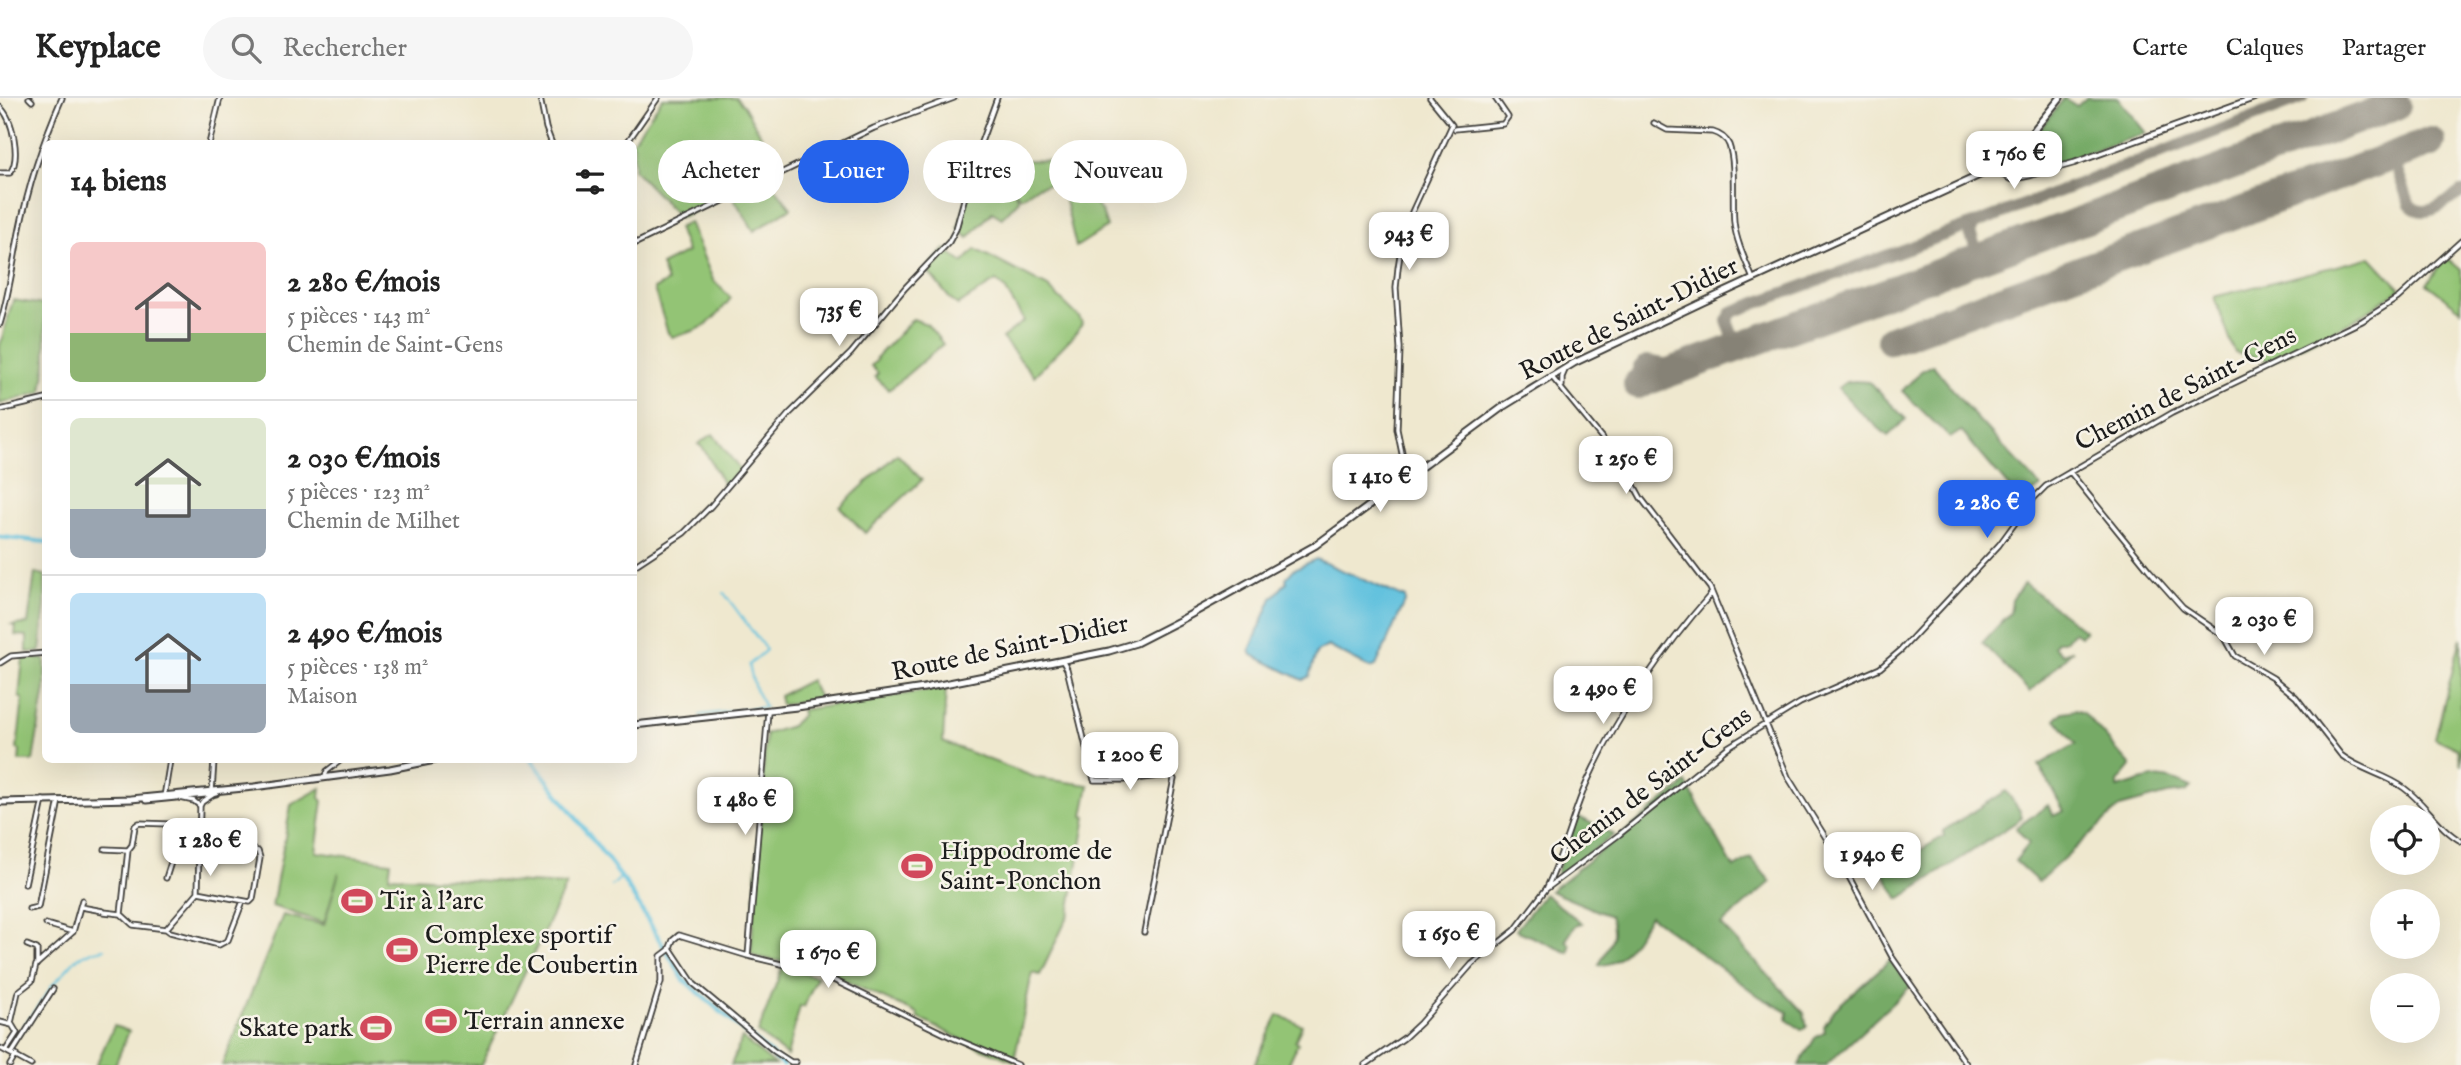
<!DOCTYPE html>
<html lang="fr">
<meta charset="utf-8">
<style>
body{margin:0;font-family:"IM FELL English",serif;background:#f6f6f6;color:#222;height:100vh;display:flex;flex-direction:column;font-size:26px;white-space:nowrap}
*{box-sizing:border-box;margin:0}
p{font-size:23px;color:#767676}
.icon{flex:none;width:38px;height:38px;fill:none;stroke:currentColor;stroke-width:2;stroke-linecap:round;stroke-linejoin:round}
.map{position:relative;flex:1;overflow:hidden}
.drawer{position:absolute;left:42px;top:42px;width:595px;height:623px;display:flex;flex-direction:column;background:#fff;border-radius:10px;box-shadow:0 7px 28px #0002}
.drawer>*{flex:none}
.guide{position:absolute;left:658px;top:42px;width:665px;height:63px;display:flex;gap:14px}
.buttons{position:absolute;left:2370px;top:707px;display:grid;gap:14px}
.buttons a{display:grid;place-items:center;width:70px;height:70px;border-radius:50%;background:#fff;box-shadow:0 7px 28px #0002;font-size:35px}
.price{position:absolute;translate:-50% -60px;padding:0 16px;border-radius:14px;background:#fff;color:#222;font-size:23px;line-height:46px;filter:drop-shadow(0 2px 4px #0008)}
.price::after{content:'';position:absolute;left:50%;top:42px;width:21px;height:16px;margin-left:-10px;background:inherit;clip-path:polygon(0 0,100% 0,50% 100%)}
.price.on{background:#2563eb;color:#fff}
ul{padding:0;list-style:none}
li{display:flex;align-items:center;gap:21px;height:175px;padding:0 28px}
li+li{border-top:2px solid #e0e0e0}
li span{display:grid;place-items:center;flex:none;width:196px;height:140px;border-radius:10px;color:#555}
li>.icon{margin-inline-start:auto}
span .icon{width:84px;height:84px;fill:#fffc;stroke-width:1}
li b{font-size:30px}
h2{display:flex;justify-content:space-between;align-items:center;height:84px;padding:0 28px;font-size:30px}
.chip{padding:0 24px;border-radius:32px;background:#fff;box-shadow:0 7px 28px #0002;font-size:24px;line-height:63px}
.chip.on{background:#2563eb;color:#fff}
header{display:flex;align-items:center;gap:42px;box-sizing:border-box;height:98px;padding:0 35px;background:#fff;border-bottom:2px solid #e0e0e0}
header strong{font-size:33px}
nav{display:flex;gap:38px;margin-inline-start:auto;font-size:24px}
.search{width:490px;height:63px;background:#f6f6f6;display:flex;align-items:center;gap:18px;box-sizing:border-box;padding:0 24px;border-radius:38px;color:#767676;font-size:26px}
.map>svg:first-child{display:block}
</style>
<header>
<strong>Keyplace</strong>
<div class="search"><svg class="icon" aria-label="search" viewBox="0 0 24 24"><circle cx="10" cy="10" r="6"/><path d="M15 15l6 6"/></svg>Rechercher</div>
<nav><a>Carte</a><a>Calques</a><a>Partager</a></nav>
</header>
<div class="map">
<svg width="2461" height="967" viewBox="0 0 2461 967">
<rect width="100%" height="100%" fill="#f7f3e8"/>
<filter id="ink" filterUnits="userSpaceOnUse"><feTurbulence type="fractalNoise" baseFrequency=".0143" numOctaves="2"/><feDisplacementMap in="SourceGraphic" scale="14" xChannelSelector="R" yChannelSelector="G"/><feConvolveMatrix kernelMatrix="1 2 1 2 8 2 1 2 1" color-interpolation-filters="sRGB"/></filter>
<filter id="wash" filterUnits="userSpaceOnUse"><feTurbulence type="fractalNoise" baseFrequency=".00686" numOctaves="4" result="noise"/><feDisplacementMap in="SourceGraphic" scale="28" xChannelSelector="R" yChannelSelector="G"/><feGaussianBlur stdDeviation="1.57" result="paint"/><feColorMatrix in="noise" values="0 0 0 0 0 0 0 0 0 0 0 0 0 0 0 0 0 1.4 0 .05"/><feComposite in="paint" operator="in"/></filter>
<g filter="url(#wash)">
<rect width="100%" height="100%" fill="#efe8cf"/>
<path fill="#93c474" stroke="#587048" stroke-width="2" d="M663 0H736L744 8 780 71 680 120 634 72V46L631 45Z
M978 61 1058 63 1059 81 1054 85 1037 89 1021 100 1011 88 1019 102 1002 120 992 114 968 140 958 130Z
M1134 73 1133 87 1096 94V107L1102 114 1107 129 1076 149 1061 86 1088 77 1094 80Z
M768 81 791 110 754 133 733 99Z
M689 124 713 182 731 200C710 227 706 231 672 239L668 235 654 191 667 184 661 167 687 154 678 130Z
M945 151 963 165 975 151 1048 189 1079 219 1082 225 1078 233 1034 278 1002 240 1024 223 1005 191 996 183 958 207 951 202 926 171Z
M2371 159 2401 191 2351 224 2272 263 2235 255 2214 199Z
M2446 159 2461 172V212L2427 186Z
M13 202 45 207 46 265 42 294 0 306V247Z
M913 221 927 226 943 246 889 292 875 279 878 275 871 268 877 262 876 260Z
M713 336 740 372 725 388 703 350 698 346Z
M897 356 922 382 865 435 840 409Z
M35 475 45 477V507L40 554H27V538L15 537 16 529 12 527 28 526Z
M2461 540V667L2458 651 2435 640Z
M23 560 45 561V591L33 663H19L20 652 17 651 23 601 19 599Z
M810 582 820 602 781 607 779 598Z
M946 590 943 644 1037 680 1089 687 1083 718 1086 719 1069 816 1040 877 1032 875 1014 963 975 948 918 920V916L815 869 756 859 751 855 766 636 791 628 802 617 801 612Z
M321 690 320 700 323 703 316 754 391 764 389 778 566 787 481 967H222L283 817 324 827 339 774 324 825 272 808 291 707Z
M782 870 817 879 804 909 800 908 787 958 758 935Z
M1278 917 1302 927 1295 943 1298 945 1288 967H1254Z
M114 928 129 933 115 967H96Z
M742 940 775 967H731Z"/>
<path fill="#76aa66" stroke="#496341" stroke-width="2" d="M2064 0 2077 8 2086 0H2118L2146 35 2041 71 2025 51Z
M1933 267 1970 313 2041 389 2031 396 2023 406 1961 333 1950 340 1902 293 1921 273Z
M1855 283 1869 284 1906 321 1888 338 1861 315 1838 290 1846 284Z
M2024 485 2085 533 2080 538 2074 534 2065 543H2057L2054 548 2062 556 2073 552 2030 594 1982 545 2010 515 2012 502Z
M2076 612 2084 615 2131 668 2118 684V690C2153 680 2156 673 2191 689L2186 694 2168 696 2120 709 2038 784 2015 763 2029 746 2016 730 2048 707 2053 718 2064 713 2039 667 2076 646 2056 621 2063 614Z
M1686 685 1734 770 1751 760 1771 784 1721 827 1804 915 1807 928 1805 930 1801 931 1787 922 1788 914 1760 899 1650 818C1638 835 1622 870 1599 867 1609 846 1618 841 1610 818L1550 793Z
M2006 693 2020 713 2022 720 1899 801 1883 774 1944 738 1943 733Z
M1577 718 1614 737 1558 778 1557 773Z
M1544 796 1582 825 1576 827 1566 842 1570 847 1569 855 1516 832Z
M1890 862 1911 888 1826 967H1799L1815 940 1825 934 1824 928 1835 911Z"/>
<path fill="#60c1de" stroke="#3e6e7d" stroke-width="2" d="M1316 461 1405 500V504L1376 568 1370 570 1328 548 1317 554 1309 578 1303 582 1252 557 1250 552 1272 500 1287 484 1286 480 1294 471Z"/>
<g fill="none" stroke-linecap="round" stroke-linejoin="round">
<path stroke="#60c1de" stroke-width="2" d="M700 617 765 609 755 591 749 567 766 552 724 495
M612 788 620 780
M94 853 105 851
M51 889 76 861 92 853
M23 929 50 891"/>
<path stroke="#60c1de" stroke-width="4.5" d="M0 439 46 444
M532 662 624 783 684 882 783 967"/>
<path stroke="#868276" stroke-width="12" d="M2386 10 2390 0
M2392 58 2410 107C2426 123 2448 103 2461 94
M1976 150 1983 156H1991
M1971 164 1977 153 1970 135 1974 126
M1737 249 1727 223 1732 214 1974 126 2303 0
M1642 284C1633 277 1637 268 1646 263L1683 269"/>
<path stroke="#868276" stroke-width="30" d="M1891 242 2431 44
M1638 286 2396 7"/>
</g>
</g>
<g filter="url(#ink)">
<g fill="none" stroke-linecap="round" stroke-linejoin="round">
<defs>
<path id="minor" d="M29 0 32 3
M540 0 546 30 552 46
M0 9C13 21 21 60 10 75H0
M1654 25 1667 32 1713 34C1720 36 1726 40 1729 47 1736 66 1732 102 1734 124 1736 143 1746 164 1753 181
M1455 31 1503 26 1508 19 1495 0
M209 46 220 0
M626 46 658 0
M634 146 874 30 954 0
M0 226C9 196 13 166 19 135 28 89 43 43 62 0
M1551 278 1620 362 1641 400 1710 490 1788 679 1841 764 1892 859 1967 967
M1562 288V279L1565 272
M0 312 46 301
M2070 374 2149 472 2183 510 2224 538 2235 558 2273 580 2296 599 2341 657C2360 672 2385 676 2404 690 2425 705 2439 731 2461 743
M1407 380 1397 331 1400 250 1396 190 1398 170 1402 144 1412 114 1452 27 1430 0
M634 468 684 435 711 408 789 316 851 255 905 190 949 144 956 131 976 58 997 0
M1062 562 1067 571 1094 682H1124L1169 677 1174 681 1144 834
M0 565 11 558 46 555
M324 680 327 673 341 662
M212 693 214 662
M164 699 170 662
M180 700 194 703 200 708
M200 708 202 704 214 696
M199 727 139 725 135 728 132 747 128 752 121 816 133 827 166 831 170 834 219 847 228 842 243 803
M199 729 229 730
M105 751 127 752
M166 780 172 761 189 753 199 752
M25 786 43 702
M1547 789C1564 755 1572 718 1587 684 1619 614 1661 553 1711 496
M198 794 250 804 253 801 260 760 258 753 245 749 218 758H199
M81 809 103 813
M29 811 38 809 59 702
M104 814 121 816
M46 826 73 834
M166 831 198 794 200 708
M27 847 37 851V866
M670 850 694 886 774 953 791 964H796
M748 858 768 613
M0 924 12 927
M0 950 31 967
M6 952 17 935 11 925 18 894 32 883 36 867 73 834 82 802
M12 955 53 891
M10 967 16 957
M636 967 661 884V858L669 852 673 842 679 837 748 858 819 875 951 939 1018 967
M1365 967 1404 940 1420 925 1472 866 1515 832 1546 791 1620 736 1728 649 1800 605 1880 570 1901 552 1999 447 2032 402 2046 388 2172 315 2362 223 2398 200 2461 143"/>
<path id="tertiary" d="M2005 63 2013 74 2026 76
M1993 71 2011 81 2031 77 2074 65 2254 0"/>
<path id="secondary" d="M634 627 797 609 924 590 1109 553 1136 545 1179 523 1316 447 1504 308 1574 265 1703 204 1993 71 2020 49 2060 0
M131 701 254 689 390 671 435 662
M146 702 216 695
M0 704 133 701"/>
</defs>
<use href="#minor" stroke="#3c3b37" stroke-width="7"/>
<use href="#tertiary" stroke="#3c3b37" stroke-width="8"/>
<use href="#secondary" stroke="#3c3b37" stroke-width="9"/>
<use href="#minor" stroke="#fff" stroke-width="3.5"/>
<use href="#tertiary" stroke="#fff" stroke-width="4.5"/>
<use href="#secondary" stroke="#fff" stroke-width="5"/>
</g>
</g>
<defs>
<symbol id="stadium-bare" viewBox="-9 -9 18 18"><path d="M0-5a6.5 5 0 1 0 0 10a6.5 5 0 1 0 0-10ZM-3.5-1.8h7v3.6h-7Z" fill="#d1495b" stroke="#f7f3e8" stroke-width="2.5" paint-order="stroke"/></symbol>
</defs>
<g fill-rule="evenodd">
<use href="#stadium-bare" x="895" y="746" width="44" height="44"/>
<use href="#stadium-bare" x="335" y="781" width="44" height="44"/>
<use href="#stadium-bare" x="380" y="830" width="44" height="44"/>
<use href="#stadium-bare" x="419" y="901" width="44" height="44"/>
<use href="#stadium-bare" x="354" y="908" width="44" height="44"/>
</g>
<g text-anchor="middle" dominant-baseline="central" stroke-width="5" stroke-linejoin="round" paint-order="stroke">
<g font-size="26" fill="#1c1c1c" stroke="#f7f3e8">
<text transform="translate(1629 221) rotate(-27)">Route de Saint-Didier</text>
<text transform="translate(2186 291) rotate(-27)">Chemin de Saint-Gens</text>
<text transform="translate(1010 550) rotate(-12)">Route de Saint-Didier</text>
<text transform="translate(1651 688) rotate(-37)">Chemin de Saint-Gens</text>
</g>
<g font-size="26" fill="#1c1c1c" stroke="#f7f3e8" text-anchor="start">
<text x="940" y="753">Hippodrome de<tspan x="940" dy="30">Saint-Ponchon</tspan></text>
<text x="380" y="803">Tir à l'arc</text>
<text x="425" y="837">Complexe sportif<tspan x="425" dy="30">Pierre de Coubertin</tspan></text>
<text x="464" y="923">Terrain annexe</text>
<text x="353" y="930" text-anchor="end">Skate park</text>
</g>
</g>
</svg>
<div class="buttons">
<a><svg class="icon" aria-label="locate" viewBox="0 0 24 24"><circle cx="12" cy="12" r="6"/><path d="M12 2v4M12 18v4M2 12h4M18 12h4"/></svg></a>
<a>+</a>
<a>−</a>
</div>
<b class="price" style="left:2014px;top:93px">1 760 €</b>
<b class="price" style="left:1409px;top:174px">943 €</b>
<b class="price" style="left:839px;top:250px">735 €</b>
<b class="price" style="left:1626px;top:398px">1 250 €</b>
<b class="price" style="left:1380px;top:416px">1 410 €</b>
<b class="price on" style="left:1987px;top:442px">2 280 €</b>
<b class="price" style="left:2264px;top:559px">2 030 €</b>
<b class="price" style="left:1603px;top:628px">2 490 €</b>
<b class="price" style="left:1130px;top:694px">1 200 €</b>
<b class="price" style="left:745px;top:739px">1 480 €</b>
<b class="price" style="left:210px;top:780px">1 280 €</b>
<b class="price" style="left:1872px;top:794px">1 940 €</b>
<b class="price" style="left:1449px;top:873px">1 650 €</b>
<b class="price" style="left:828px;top:892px">1 670 €</b>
<div class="guide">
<a class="chip">Acheter</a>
<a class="chip on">Louer</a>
<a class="chip">Filtres</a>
<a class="chip">Nouveau</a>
</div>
<section class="drawer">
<h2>14 biens<svg class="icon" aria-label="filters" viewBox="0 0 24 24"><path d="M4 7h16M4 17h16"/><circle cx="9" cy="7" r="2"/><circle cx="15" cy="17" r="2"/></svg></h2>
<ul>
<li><span style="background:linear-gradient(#f6c9c9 65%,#8fb573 0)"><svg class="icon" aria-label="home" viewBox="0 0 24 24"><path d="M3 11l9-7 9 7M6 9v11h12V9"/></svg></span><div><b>2 280 €/mois</b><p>5 pièces · 143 m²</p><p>Chemin de Saint-Gens</p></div></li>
<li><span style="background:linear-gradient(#dfe7d0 65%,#9aa5b1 0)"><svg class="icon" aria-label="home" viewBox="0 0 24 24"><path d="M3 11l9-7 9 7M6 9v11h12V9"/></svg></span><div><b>2 030 €/mois</b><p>5 pièces · 123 m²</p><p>Chemin de Milhet</p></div></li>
<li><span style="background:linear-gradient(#bfe0f5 65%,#9aa5b1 0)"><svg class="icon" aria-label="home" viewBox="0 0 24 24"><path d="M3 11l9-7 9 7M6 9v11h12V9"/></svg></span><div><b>2 490 €/mois</b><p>5 pièces · 138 m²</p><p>Maison</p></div></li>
</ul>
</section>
</div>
